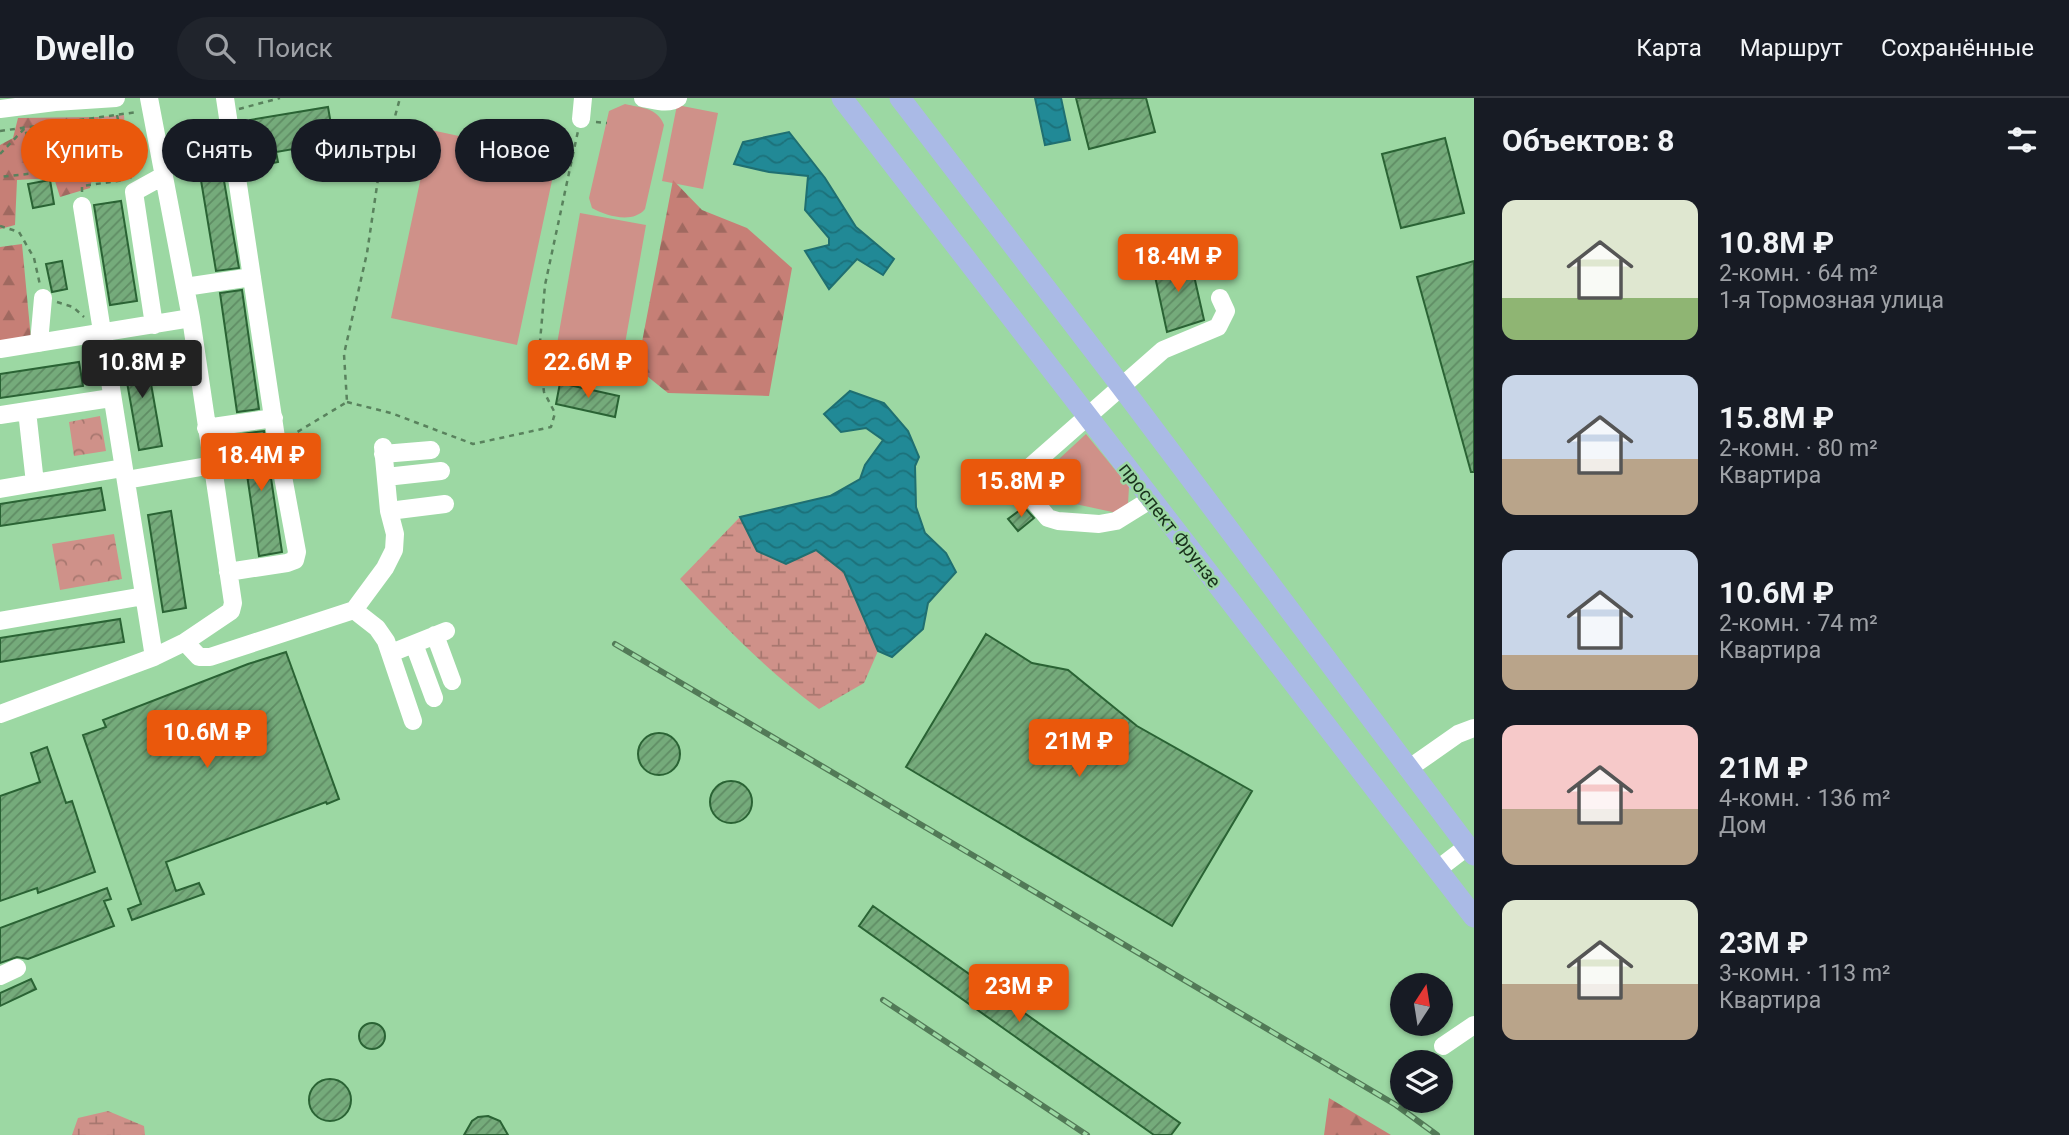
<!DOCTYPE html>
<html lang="ru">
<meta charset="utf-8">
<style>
body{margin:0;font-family:Roboto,sans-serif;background:#20242c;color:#f1f3f6;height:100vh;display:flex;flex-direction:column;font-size:26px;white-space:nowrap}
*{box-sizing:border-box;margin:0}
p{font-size:23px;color:#9ea1a6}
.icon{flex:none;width:38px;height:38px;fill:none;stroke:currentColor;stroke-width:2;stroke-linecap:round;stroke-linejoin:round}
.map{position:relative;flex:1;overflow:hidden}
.details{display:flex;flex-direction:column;background:#171b24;width:595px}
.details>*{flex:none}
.banner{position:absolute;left:21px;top:21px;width:665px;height:63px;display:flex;gap:14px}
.needle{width:46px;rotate:12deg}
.tools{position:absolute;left:1390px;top:875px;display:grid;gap:14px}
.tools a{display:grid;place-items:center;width:63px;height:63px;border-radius:50%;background:#171b24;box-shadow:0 2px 5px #0004;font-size:35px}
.price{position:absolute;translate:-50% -60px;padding:0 16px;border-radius:7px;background:#ea580c;color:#fff;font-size:23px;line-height:46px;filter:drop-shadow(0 2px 4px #0008)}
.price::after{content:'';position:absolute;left:50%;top:42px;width:21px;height:16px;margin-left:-10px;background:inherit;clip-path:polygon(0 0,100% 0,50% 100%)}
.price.on{background:#222;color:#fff}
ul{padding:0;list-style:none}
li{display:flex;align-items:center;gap:21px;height:175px;padding:0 28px}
li span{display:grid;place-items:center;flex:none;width:196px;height:140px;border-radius:14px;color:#555}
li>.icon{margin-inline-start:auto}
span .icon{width:84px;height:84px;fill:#fffc;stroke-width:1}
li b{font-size:30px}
h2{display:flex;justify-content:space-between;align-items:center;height:84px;padding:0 28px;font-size:30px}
.pill{padding:0 24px;border-radius:32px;background:#171b24;box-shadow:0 2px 5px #0004;font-size:24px;line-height:63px}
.pill.on{background:#ea580c;color:#fff}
header{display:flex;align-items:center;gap:42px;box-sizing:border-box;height:98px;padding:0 35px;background:#171b24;border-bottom:2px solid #363941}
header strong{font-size:33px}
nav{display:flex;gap:38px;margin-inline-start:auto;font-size:24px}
.search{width:490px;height:63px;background:#20242c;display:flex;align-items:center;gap:18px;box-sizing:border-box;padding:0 24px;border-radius:38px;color:#9ea1a6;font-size:26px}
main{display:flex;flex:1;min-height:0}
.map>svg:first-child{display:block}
</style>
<header>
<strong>Dwello</strong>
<div class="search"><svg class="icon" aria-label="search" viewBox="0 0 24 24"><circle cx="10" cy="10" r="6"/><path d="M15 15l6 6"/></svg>Поиск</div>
<nav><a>Карта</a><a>Маршрут</a><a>Сохранённые</a></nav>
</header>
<main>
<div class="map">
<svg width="1474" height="1037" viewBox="0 0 1474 1037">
<defs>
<pattern id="forest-firs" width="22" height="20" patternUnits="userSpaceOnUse" patternTransform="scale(1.75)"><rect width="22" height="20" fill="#c67f76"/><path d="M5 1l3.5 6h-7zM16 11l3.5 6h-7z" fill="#a06960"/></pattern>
<pattern id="wetland-marsh" width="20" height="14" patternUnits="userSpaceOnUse" patternTransform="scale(1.75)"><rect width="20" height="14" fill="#cf9189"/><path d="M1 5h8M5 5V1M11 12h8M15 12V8" fill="none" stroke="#a7776f"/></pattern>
<pattern id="park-crowns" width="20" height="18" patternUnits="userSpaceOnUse" patternTransform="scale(1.75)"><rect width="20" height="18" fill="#cf9189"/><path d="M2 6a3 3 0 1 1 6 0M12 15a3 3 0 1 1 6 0" fill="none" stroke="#a7776f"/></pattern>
<pattern id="water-waves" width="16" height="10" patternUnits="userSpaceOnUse" patternTransform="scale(1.75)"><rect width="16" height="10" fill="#218996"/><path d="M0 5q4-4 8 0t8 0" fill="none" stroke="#1c717a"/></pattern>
<pattern id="building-hatch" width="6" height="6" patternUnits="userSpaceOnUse" patternTransform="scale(1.75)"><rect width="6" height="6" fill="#75ab7b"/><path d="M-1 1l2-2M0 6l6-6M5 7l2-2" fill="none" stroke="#5f8c64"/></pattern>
</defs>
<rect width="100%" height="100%" fill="#9cd8a3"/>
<path fill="#cf9189" d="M625 6C641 10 657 9 664 27L645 111C633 126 606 118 592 110L589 100 609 13Z
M677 7 718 15 703 91 662 83Z
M431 32 557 59 517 247 391 220Z
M580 115 646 127 623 257 557 246Z
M1086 336 1129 389 1128 406 1117 415 1066 404 1049 378 1059 361Z"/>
<path fill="url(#forest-firs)" d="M99 19C94 43 97 67 90 90L60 99 54 80 17 82 15 127 0 131V47L13 40 18 20Z
M673 82 702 112 747 130 792 170 769 298 668 295 637 270Z
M22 146 31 241 0 244V149Z
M1329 1000 1391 1037H1324Z"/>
<path fill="url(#wetland-marsh)" d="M740 419 757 453 786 466 816 452 844 474 878 553 864 585 819 611C765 571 726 530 680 481Z
M108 1013 144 1028 145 1037H72L78 1020Z"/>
<path fill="url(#park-crowns)" d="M124 17 128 73 102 77 99 19Z
M100 318 106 353 74 358 69 324Z
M114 436 122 481 60 492 52 446Z"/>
<path fill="url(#water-waves)" stroke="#1f6f71" stroke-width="2" d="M1035 0H1061L1070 42 1045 47Z
M789 34 825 80 856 129 894 161 883 177 857 161 829 191 805 153 829 147V140L805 112 808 78 769 74 734 66 743 44Z
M850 293 884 305 908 333 919 359 915 368 916 409 925 435 946 455 956 474 928 505 923 531 892 559 878 553 844 474 816 452 786 466 757 453 740 419 830 398 860 381 865 367 883 342 866 330 841 334 824 316Z"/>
<path fill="url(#building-hatch)" stroke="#2a6334" stroke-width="2" d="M1076 0H1146L1155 34 1089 51Z
M328 9 334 44 276 54 278 64 258 68 250 22Z
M1445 40 1464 115 1401 130 1382 56Z
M218 48 239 170 216 173 196 52Z
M50 82 54 106 33 110 28 86Z
M121 103 137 203 110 207 94 107Z
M1190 160 1204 222 1167 234 1153 169Z
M62 163 67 191 52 194 46 166Z
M1474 163V374H1471L1417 179Z
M242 192 259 311 237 314 220 195Z
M145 252 162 348 139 352 122 256Z
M79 264 83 288 0 300V276Z
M560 285 619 298 615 319 556 306Z
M264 333 282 454 259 458 241 336Z
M101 390 105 412 0 428V406Z
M1024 409 1034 420 1018 433 1008 421Z
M171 413 186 510 163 514 148 417Z
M120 521 124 544 0 564V540Z
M986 536 1032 565 1068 572 1137 628 1252 693 1172 828 906 669Z
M286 554 339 701 327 706 326 704 166 764 176 793 199 785 204 796 132 822 128 811 141 806 83 637 106 629 103 622 248 566Z
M638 656a21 21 0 1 1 42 0a21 21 0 1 1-42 0Z
M47 649 66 705 72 703 95 774 38 795 37 790 0 803V698L40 684 31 655Z
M710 704a21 21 0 1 1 42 0a21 21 0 1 1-42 0Z
M107 790 111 801 104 803 114 828 28 861 17 859 0 865V830Z
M873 808 1180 1025 1171 1037H1154L859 828Z
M31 881 36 891 0 908V895Z
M359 938a13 13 0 1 1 26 0a13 13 0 1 1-26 0Z
M309 1002a21 21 0 1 1 42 0a21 21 0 1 1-42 0Z
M488 1018 500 1023 508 1037H464L472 1023 478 1019Z"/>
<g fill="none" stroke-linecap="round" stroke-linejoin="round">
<path stroke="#59825d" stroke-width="2.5" stroke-dasharray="5 5" stroke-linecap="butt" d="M239 11 280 0
M117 17 131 81
M596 24 607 25
M0 33 137 14
M0 56 25 30 36 75 0 79
M82 94V88L125 82
M0 128 19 134 34 160 40 187
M57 204 73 209 84 219
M347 304 391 315 473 346 551 329 555 315 544 294 539 255 545 187 578 33
M289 339 347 304 344 256 367 155 378 81 400 0"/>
<path stroke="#fff" stroke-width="18" d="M225 0 277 346 297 454 295 462 287 465 228 474
M643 0C655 2 668 7 678 0
M0 11 55 4 116 0
M581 21 583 0
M82 108 154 559
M185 189 252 179
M154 227 134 94 163 78
M39 245 43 200
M0 251 191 220
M27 313 35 385
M0 317 111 300
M206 330 274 320
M383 356 431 352
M386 379 441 373
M126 382 213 367
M0 391 123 370
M1150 402 1116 423 1099 426 1058 423 1048 420 1025 392 1030 369 1163 252 1218 229 1226 213 1220 200
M389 413 445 406
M354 512 385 470 394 452 395 436 389 413 383 349
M0 523 144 498
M435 537 452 583
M185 544 199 559H210L354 512 377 530 386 543 413 623
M414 546 434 600
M391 555 446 533
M0 616 154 559 185 544 231 513 233 505 191 220 149 0
M1408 671 1458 636 1474 630
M1438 771 1468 748
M0 878 17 870
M1443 948 1474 927"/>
<path stroke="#aabae6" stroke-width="21" d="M842 0 1474 819
M900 0 1121 288 1474 757"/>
<defs>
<path id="rail" d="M615 546 1396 1007 1437 1037
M883 902 1087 1037"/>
</defs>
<use href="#rail" stroke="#527a57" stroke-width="6"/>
<use href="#rail" stroke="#9cd8a3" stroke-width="3.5" stroke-dasharray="10" stroke-linecap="butt"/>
</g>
<g text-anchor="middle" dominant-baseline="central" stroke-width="5" stroke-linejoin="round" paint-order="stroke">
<g font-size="19" fill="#19311c" stroke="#9cd8a3">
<text transform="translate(1170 427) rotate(52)">проспект Фрунзе</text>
</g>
</g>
</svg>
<div class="tools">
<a><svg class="needle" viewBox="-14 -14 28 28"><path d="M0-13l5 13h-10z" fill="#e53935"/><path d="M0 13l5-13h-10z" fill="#9ea1a6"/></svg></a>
<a><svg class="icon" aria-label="layers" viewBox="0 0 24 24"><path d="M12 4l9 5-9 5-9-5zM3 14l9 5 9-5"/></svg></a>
</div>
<b class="price" style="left:1178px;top:196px">18.4M ₽</b>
<b class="price on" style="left:142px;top:302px">10.8M ₽</b>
<b class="price" style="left:588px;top:302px">22.6M ₽</b>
<b class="price" style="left:261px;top:395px">18.4M ₽</b>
<b class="price" style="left:1021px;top:421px">15.8M ₽</b>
<b class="price" style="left:207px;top:672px">10.6M ₽</b>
<b class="price" style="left:1079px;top:681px">21M ₽</b>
<b class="price" style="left:1019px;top:926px">23M ₽</b>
<div class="banner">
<a class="pill on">Купить</a>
<a class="pill">Снять</a>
<a class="pill">Фильтры</a>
<a class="pill">Новое</a>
</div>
</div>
<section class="details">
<h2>Объектов: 8<svg class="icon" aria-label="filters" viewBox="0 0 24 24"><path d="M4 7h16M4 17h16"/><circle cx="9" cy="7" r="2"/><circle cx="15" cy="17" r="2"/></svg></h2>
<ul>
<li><span style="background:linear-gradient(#dfe7d0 70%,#8fb573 0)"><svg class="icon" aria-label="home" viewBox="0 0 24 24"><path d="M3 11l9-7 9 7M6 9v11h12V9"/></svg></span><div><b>10.8M ₽</b><p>2-комн. · 64 m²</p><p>1-я Тормозная улица</p></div></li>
<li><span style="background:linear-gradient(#c9d6e8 60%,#b9a48a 0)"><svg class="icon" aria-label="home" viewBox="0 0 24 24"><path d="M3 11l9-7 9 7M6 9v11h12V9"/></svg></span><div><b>15.8M ₽</b><p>2-комн. · 80 m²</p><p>Квартира</p></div></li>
<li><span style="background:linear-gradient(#c9d6e8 75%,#b9a48a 0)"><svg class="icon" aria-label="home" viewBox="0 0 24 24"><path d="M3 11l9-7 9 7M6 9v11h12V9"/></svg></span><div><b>10.6M ₽</b><p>2-комн. · 74 m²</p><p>Квартира</p></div></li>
<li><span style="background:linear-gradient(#f6c9c9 60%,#b9a48a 0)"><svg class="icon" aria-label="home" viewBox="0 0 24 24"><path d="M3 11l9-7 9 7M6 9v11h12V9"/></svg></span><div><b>21M ₽</b><p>4-комн. · 136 m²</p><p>Дом</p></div></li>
<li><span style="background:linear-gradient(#dfe7d0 60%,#b9a48a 0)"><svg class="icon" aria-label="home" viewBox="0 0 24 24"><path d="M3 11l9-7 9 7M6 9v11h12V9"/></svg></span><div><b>23M ₽</b><p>3-комн. · 113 m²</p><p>Квартира</p></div></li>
</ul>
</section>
</main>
